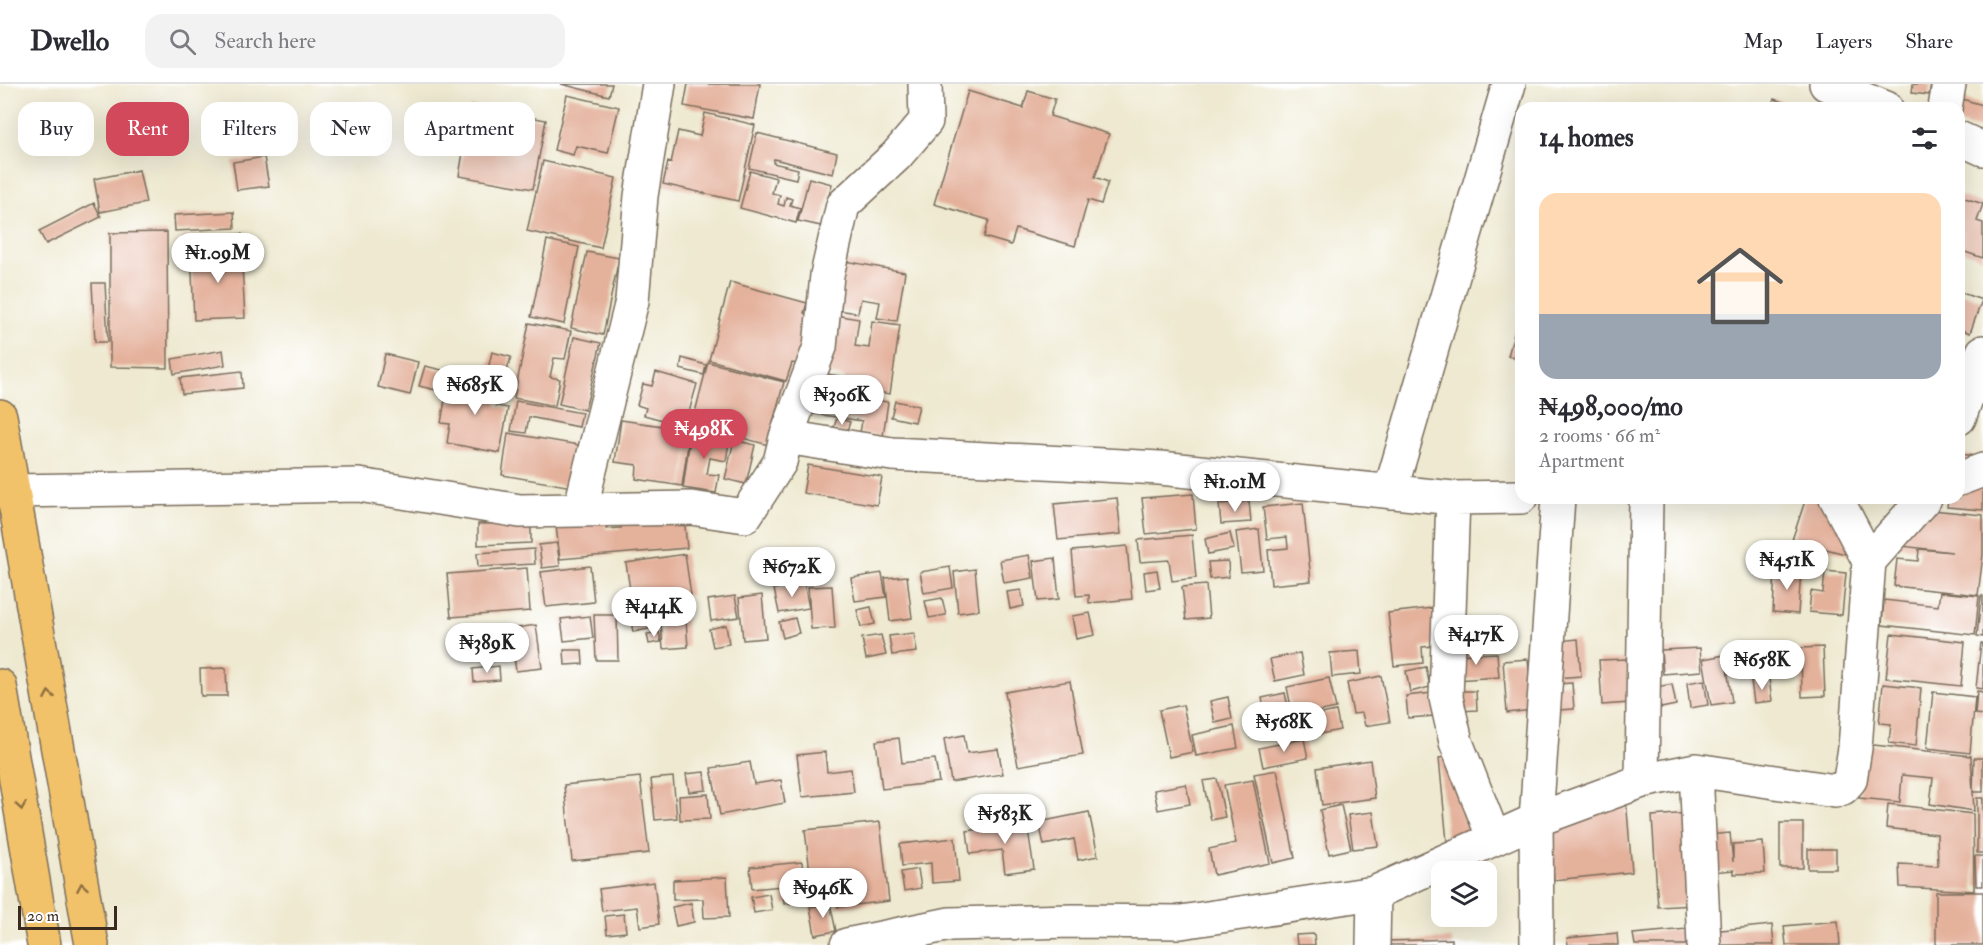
<!DOCTYPE html>
<meta charset="utf-8">
<style>
body{margin:0;font-family:"IM FELL Double Pica",serif;background:#f2f2f3;color:#2b2b33;height:100vh;display:flex;flex-direction:column;font-size:22px;white-space:nowrap}
*{box-sizing:border-box;margin:0}
p{font-size:20px;color:#7c7c81}
.icon{flex:none;width:33px;height:33px;fill:none;stroke:currentColor;stroke-width:2;stroke-linecap:round;stroke-linejoin:round}
.map{position:relative;flex:1;overflow:hidden}
.side{position:absolute;left:1515px;top:18px;width:450px;height:402px;display:flex;flex-direction:column;background:#fff;border-radius:18px;box-shadow:0 6px 24px #0002}
.side>*{flex:none}
.top-card{position:absolute;left:18px;top:18px;width:570px;height:54px;display:flex;gap:12px}
.tools{position:absolute;left:1431px;top:777px;display:grid;gap:12px}
.tools a{display:grid;place-items:center;width:66px;height:66px;border-radius:12px;background:#fff;box-shadow:0 6px 24px #0002;font-size:30px}
.scale{position:absolute;left:18px;bottom:15px;width:99px;box-sizing:border-box;padding-left:6px;border:3px solid #3b2a1e;border-top:0;font-size:16px;line-height:21px;white-space:nowrap;color:#3b2a1e;-webkit-text-stroke:4px #fff;paint-order:stroke}
.price{position:absolute;translate:-50% -51px;padding:0 14px;border-radius:21px;background:#fff;color:#222;font-size:20px;line-height:39px;filter:drop-shadow(0 2px 3px #0008)}
.price::after{content:'';position:absolute;left:50%;top:36px;width:18px;height:14px;margin-left:-9px;background:inherit;clip-path:polygon(0 0,100% 0,50% 100%)}
.price.current{background:#d1495b;color:#fff}
ul{padding:0;list-style:none}
li{display:grid;align-content:center;gap:12px;height:318px;padding:0 24px}
li+li{border-top:2px solid #e1e1e2}
li span{display:grid;place-items:center;height:186px;border-radius:18px;color:#555}
li>.icon{margin-inline-start:auto}
span .icon{width:108px;height:108px;fill:#fffc;stroke-width:1}
li b{font-size:26px}
h2{display:flex;justify-content:space-between;align-items:center;height:72px;padding:0 24px;font-size:26px}
.chip{padding:0 21px;border-radius:18px;background:#fff;box-shadow:0 6px 24px #0002;font-size:21px;line-height:54px}
.chip.current{background:#d1495b;color:#fff}
header{display:flex;align-items:center;gap:36px;box-sizing:border-box;height:84px;padding:0 30px;background:#fff;border-bottom:2px solid #e1e1e2}
header strong{font-size:28px}
nav{display:flex;gap:33px;margin-inline-start:auto;font-size:21px}
.search{width:420px;height:54px;background:#f2f2f3;display:flex;align-items:center;gap:15px;box-sizing:border-box;padding:0 21px;border-radius:18px;color:#7c7c81;font-size:22px}
.map>svg:first-child{display:block}
</style>
<header>
<strong>Dwello</strong>
<div class="search"><svg class="icon" aria-label="search" viewBox="0 0 24 24"><circle cx="10" cy="10" r="6"/><path d="M15 15l6 6"/></svg>Search here</div>
<nav><a>Map</a><a>Layers</a><a>Share</a></nav>
</header>
<div class="map">
<svg width="1983" height="861" viewBox="0 0 1983 861">
<rect width="100%" height="100%" fill="#fff"/>
<filter id="ink" filterUnits="userSpaceOnUse"><feTurbulence type="fractalNoise" baseFrequency=".0167" numOctaves="2"/><feDisplacementMap in="SourceGraphic" scale="12" xChannelSelector="R" yChannelSelector="G"/><feConvolveMatrix kernelMatrix="1 2 1 2 8 2 1 2 1" color-interpolation-filters="sRGB"/></filter>
<filter id="wash" filterUnits="userSpaceOnUse"><feTurbulence type="fractalNoise" baseFrequency=".008" numOctaves="4" result="noise"/><feDisplacementMap in="SourceGraphic" scale="24" xChannelSelector="R" yChannelSelector="G"/><feGaussianBlur stdDeviation="1.35" result="paint"/><feColorMatrix in="noise" values="0 0 0 0 0 0 0 0 0 0 0 0 0 0 0 0 0 1.4 0 .05"/><feComposite in="paint" operator="in"/></filter>
<g filter="url(#wash)">
<rect width="100%" height="100%" fill="#eee9d0"/>
<g id="blocks">
<path fill="#e4b19b" d="M561 0H612L609 12Z
M688 0H760L754 35 684 22Z
M1913 0H1931L1929 11 1912 9Z
M968 7 1023 24 1028 7 1055 15 1050 32 1109 50 1095 93 1108 98 1101 120 1088 116 1075 162 1016 145 1011 161 984 153 989 136 934 120Z
M567 11 619 23 608 69 576 62 573 71 554 66Z
M1955 13 1983 21V46L1959 39V24Z
M1774 15 1800 24H1771Z
M471 22 546 36 533 105 459 92Z
M705 29 755 41 738 117 663 100 668 78 671 79 678 47 700 52Z
M757 49 837 69 833 90 774 75 773 79 798 85 796 95 749 84Z
M264 73 269 102 237 106 233 78Z
M543 77 616 94 601 164 527 147Z
M139 86 146 119 100 128 94 95Z
M750 87 776 94 772 109 780 111 778 120 784 122 786 113 792 115 790 121 800 124 796 139 740 124Z
M809 94 832 100 821 142 798 137Z
M1959 112 1983 120 1977 137 1983 139V174L1959 166Z
M94 119 101 133 46 160 39 147Z
M234 128 235 144 175 147 174 131Z
M167 148 168 284 110 283V149Z
M242 150 243 160 184 164 183 153Z
M547 156 579 163 564 240 531 233Z
M241 164 245 234 194 236 191 166Z
M587 168 619 174 603 251 571 244Z
M845 177 905 188 897 237 877 234 880 218 861 215 858 229 837 226Z
M730 198 807 219 804 229 813 232 799 280 792 279 786 297 709 276Z
M92 199H105L108 258H95Z
M1959 208 1982 216 1970 249 1959 245Z
M1520 228H1521V276L1508 272Z
M835 231 859 235 855 262 869 264 872 237 900 241 890 310 844 303 845 293 827 290Z
M529 239 571 247 565 275 554 274 550 293 560 295 555 322 514 314Z
M574 253 601 259 585 326 559 320Z
M223 266 225 281 174 290 172 275Z
M492 268 511 273 506 290 488 285Z
M385 270 418 278 410 311 378 303Z
M682 274 706 281 704 291 680 285Z
M708 278 784 298 773 338 778 340 772 362 692 340Z
M425 282 442 286 436 306 419 302Z
M242 287 243 304 182 310 180 294Z
M656 288 697 300 685 342 644 331 646 324 637 321 643 300 652 302Z
M458 293 499 300 496 322 508 324 500 369 447 359 450 340 441 339 445 316 453 318Z
M814 306 888 318 883 352 860 349 862 337 810 329Z
M516 317 582 329 579 343 529 333 526 349 511 347Z
M895 317 919 322 915 338 891 333Z
M837 334 850 338 846 350 833 346Z
M621 336 690 346 682 402 636 395 637 381 615 378Z
M691 347 730 352 726 377 710 374 707 390 719 391 716 409 683 404Z
M508 349 579 361 572 403 502 391Z
M734 356 755 361 746 400 725 395Z
M1959 370 1983 373V426L1947 423 1948 414H1959Z
M808 381 882 393 877 421 803 409Z
M1193 410 1196 445 1146 450 1142 414Z
M1117 414 1121 450 1058 456 1054 420Z
M1806 414H1856L1849 471 1792 456Z
M1249 417 1251 438 1221 440 1219 420Z
M1303 419 1311 497 1271 501 1268 466 1288 464 1287 453 1267 455 1263 423Z
M1921 425 1983 431V471L1978 511 1894 502 1897 475 1918 477 1919 465 1952 468 1893 461Z
M684 432 687 464 560 475 556 442 606 438V445L621 444 620 438Z
M531 439V459L478 461V440Z
M1259 445 1263 486 1241 488 1236 448Z
M1230 449 1234 465 1208 470 1205 455Z
M1192 451 1196 494 1172 497 1169 476 1140 478 1138 456Z
M557 459 560 482 542 484 539 461Z
M1127 462 1132 515 1089 519V511L1076 512 1072 467Z
M534 465 535 480 478 483 477 469Z
M685 470 691 511 632 519 626 479Z
M1029 471 1033 494 1004 499 1000 476Z
M1055 474 1059 515 1038 517 1033 477Z
M1228 477 1229 493 1210 495 1208 478Z
M590 482 594 518 546 523 541 488Z
M950 483 953 504 924 509 920 488Z
M527 484 530 527 451 533 447 490Z
M1775 484 1801 486 1798 530 1773 528Z
M975 485 979 526 958 529 954 488Z
M1157 486 1160 504 1146 506 1144 488Z
M1825 487 1846 489 1842 531 1809 528 1811 507 1823 509Z
M882 489 886 513 855 517 851 494Z
M907 492 912 534 890 537 885 494Z
M804 499 809 524 779 529 774 505Z
M1206 501 1209 534 1186 536 1182 503Z
M832 502 835 544 811 545 808 503Z
M1021 506 1024 522 1010 525 1007 508Z
M1940 508 1979 512 1975 551 1882 541 1884 516 1938 522Z
M762 511 766 554 743 556 739 514Z
M735 512 739 533 711 537 708 516Z
M1981 512H1983V553L1977 552Z
M942 514 946 531 929 534 925 517Z
M655 522 659 543 633 548 629 527Z
M685 523 688 563 663 565 660 525Z
M871 523 875 540 861 543 857 526Z
M1432 524 1435 562 1422 563 1423 579 1394 582 1388 529Z
M1090 529 1095 551 1076 555 1072 532Z
M594 531H617L618 576H596Z
M590 532 593 554 564 557 561 535Z
M795 534 799 549 783 554 779 538Z
M536 541 542 584 516 587 510 545Z
M726 541 729 560 713 563 709 545Z
M659 548 661 558 649 560 647 550Z
M914 549 917 568 892 571 889 552Z
M1891 550 1965 558 1961 602 1886 594Z
M881 551 886 571 866 575 862 554Z
M500 552 503 569 476 571 475 553Z
M1578 555 1581 592 1543 595 1539 559Z
M1981 559H1983V605L1976 604Z
M1823 563 1825 612 1802 613 1801 564Z
M1700 564 1702 587 1663 590 1661 566Z
M564 566H582L583 580 565 581Z
M1794 566 1795 584 1756 586 1755 568Z
M1359 567 1361 590 1332 593 1330 569Z
M1300 569 1304 591 1275 597 1270 575Z
M1497 569 1499 593 1456 596 1454 571Z
M1725 571 1732 618 1711 621 1703 575Z
M1528 575 1532 626 1507 629 1503 577Z
M1627 575 1629 619 1602 621 1599 576Z
M499 582 500 596 474 598 473 585Z
M1426 583 1430 603 1410 608 1406 587Z
M226 584 227 612H201L200 585Z
M1381 592 1390 638 1365 642 1362 629 1353 630 1347 599Z
M1329 594 1336 624 1293 633 1287 603Z
M1769 594 1772 617 1754 619 1751 597Z
M1704 596 1708 621 1690 624 1687 599Z
M1070 597 1083 671 1018 682 1005 608Z
M1572 599 1574 625 1558 626 1556 600Z
M1672 600 1676 621 1661 624 1656 603Z
M1883 600 1921 604 1916 662 1889 659 1891 640 1879 639Z
M1457 607H1476L1477 626 1459 627Z
M1977 607 1983 608V631L1975 630Z
M1933 608 1975 613 1970 669 1927 664Z
M1285 609 1294 650 1270 655 1262 614Z
M1432 609 1435 632 1408 634 1406 612Z
M1228 613 1232 635 1215 639 1210 617Z
M1183 621 1193 668 1169 673 1159 626Z
M1336 627 1340 646 1296 655 1292 636Z
M1234 642 1238 664 1196 672 1192 651Z
M964 651 967 669 998 665 1003 690 951 698 944 655Z
M899 654 902 679 935 675 939 698 882 705 876 657Z
M1304 655 1308 674 1263 683 1259 664Z
M1865 660 1971 672 1974 727 1930 720 1933 694 1902 691 1900 718 1859 714Z
M825 668 827 688 851 685 854 708 802 713 797 671Z
M1473 670 1481 754 1447 758 1439 674Z
M1974 674H1983V708H1973Z
M1370 676 1375 714 1322 721 1317 684Z
M750 678 754 700 781 696 785 719 720 731 711 684Z
M1277 686 1295 774 1273 779 1254 690Z
M704 688 706 706 689 708 686 690Z
M640 693 649 769 572 777 564 701Z
M673 693 677 734 655 736 651 695Z
M1217 695 1225 733 1211 736 1203 697Z
M1253 696 1270 779 1214 791 1209 765 1236 759 1224 701Z
M1186 700 1190 720 1158 726 1154 706Z
M708 710 710 735 680 736 679 712Z
M1626 714 1632 788 1554 796 1547 721Z
M1977 714H1983V769H1977Z
M1888 720 1973 730 1974 807 1900 803 1899 780 1938 782 1937 750 1886 744Z
M1341 721 1351 765 1329 770 1320 726Z
M1089 728 1098 772 1078 776 1074 755 1044 761 1039 738Z
M1373 728 1378 762 1353 765 1348 731Z
M1689 729 1695 821 1658 823 1652 732Z
M880 738 889 817 838 823 837 816 814 821 812 802 829 800V795L811 797 805 746Z
M1027 739 1034 785 1005 789 1002 766 970 770 967 747Z
M1780 739H1803V784H1780Z
M1730 749 1733 778V760L1763 758 1765 789 1734 790V786L1712 788 1708 751Z
M955 754 959 797 932 799 931 779 902 782 900 760Z
M1808 765H1836V785H1808Z
M1975 772H1983V802H1976Z
M802 778 806 818 784 820 782 802 752 805 750 783Z
M918 785 921 804 904 807 901 788Z
M727 793 729 833 704 834 703 815 673 816V796Z
M654 798 659 840 640 843 637 823 602 827 599 805Z
M1936 808H1983V861H1936Z
M769 810 772 826 754 829 751 813Z
M691 819 694 838 676 842 672 823Z
M830 819 836 847 815 851 810 823Z
M624 830 626 848 607 850 605 832Z
M1838 837 1840 861H1786L1784 842Z
M1772 841 1774 861H1712L1711 847Z
M1687 845 1689 861H1635L1633 850Z
M1617 849 1618 861H1568L1567 854Z
M1314 850 1315 861H1297L1296 851Z
M1452 855V861H1390L1389 857Z"/>
</g>
</g>
<g filter="url(#ink)">
<use href="#blocks" fill-opacity="0" stroke="#7a6d5c" stroke-width="1.5"/>
<g fill="none" stroke-linecap="round" stroke-linejoin="round">
<defs>
<path id="street" d="M1826 0 1886 24
M1945 24 1949 0
M1959 54 1983 65
M1959 334 1983 268
M786 353 820 263 827 191 843 121 896 72 926 37 925 0
M1959 395 1983 386
M13 407 359 401 520 427 691 424 745 432 780 378 786 353 892 370 1160 384 1453 414 1521 413
M1390 408 1509 0
M1453 414 1446 614 1456 658 1494 755
M580 426 632 217 641 112 659 0
M1869 477 1925 414
M1696 686 1704 861
M1642 697 1646 414
M847 861 950 840 1073 837 1181 838 1374 809 1536 736 1642 697 1696 686 1835 707 1843 704 1850 696 1855 664 1869 477 1836 414
M1373 861 1374 809
M1537 861 1536 736 1558 414"/>
<path id="highway" d="M0 332 92 861
M0 602 44 861"/>
</defs>
<use href="#street" stroke="#7a6d5c" stroke-width="36"/>
<use href="#highway" stroke="#7a6d5c" stroke-width="36"/>
<use href="#street" stroke="#fff" stroke-width="33"/>
<use href="#highway" stroke="#f2c26a" stroke-width="33"/>
</g>
<defs><path id="oneway-chevron" d="M-2-3.5L2.5 0L-2 3.5" fill="none" stroke-width="1.6" stroke-linecap="round" stroke-linejoin="round" transform="scale(1.5)"/></defs>
<g stroke="#8d6e40">
<use href="#oneway-chevron" transform="translate(49 611) rotate(-100)"/>
<use href="#oneway-chevron" transform="translate(21 722) rotate(81)"/>
<use href="#oneway-chevron" transform="translate(82 803) rotate(-100)"/>
</g>
</g>
</svg>
<div class="tools">
<a><svg class="icon" aria-label="layers" viewBox="0 0 24 24"><path d="M12 4l9 5-9 5-9-5zM3 14l9 5 9-5"/></svg></a>
</div>
<div class="scale">20 m</div>
<b class="price" style="left:218px;top:200px">₦1.09M</b>
<b class="price" style="left:475px;top:332px">₦685K</b>
<b class="price" style="left:842px;top:342px">₦306K</b>
<b class="price current" style="left:704px;top:376px">₦498K</b>
<b class="price" style="left:1235px;top:429px">₦1.01M</b>
<b class="price" style="left:1787px;top:507px">₦451K</b>
<b class="price" style="left:792px;top:514px">₦672K</b>
<b class="price" style="left:654px;top:554px">₦414K</b>
<b class="price" style="left:1476px;top:582px">₦417K</b>
<b class="price" style="left:487px;top:590px">₦389K</b>
<b class="price" style="left:1762px;top:607px">₦658K</b>
<b class="price" style="left:1284px;top:669px">₦568K</b>
<b class="price" style="left:1005px;top:761px">₦583K</b>
<b class="price" style="left:823px;top:835px">₦946K</b>
<div class="top-card">
<a class="chip">Buy</a>
<a class="chip current">Rent</a>
<a class="chip">Filters</a>
<a class="chip">New</a>
<a class="chip">Apartment</a>
</div>
<section class="side">
<h2>14 homes<svg class="icon" aria-label="filters" viewBox="0 0 24 24"><path d="M4 7h16M4 17h16"/><circle cx="9" cy="7" r="2"/><circle cx="15" cy="17" r="2"/></svg></h2>
<ul>
<li><span style="background:linear-gradient(#ffd9b3 65%,#9aa5b1 0)"><svg class="icon" aria-label="home" viewBox="0 0 24 24"><path d="M3 11l9-7 9 7M6 9v11h12V9"/></svg></span><div><b>₦498,000/mo</b><p>2 rooms · 66 m²</p><p>Apartment</p></div></li>
</ul>
</section>
</div>
